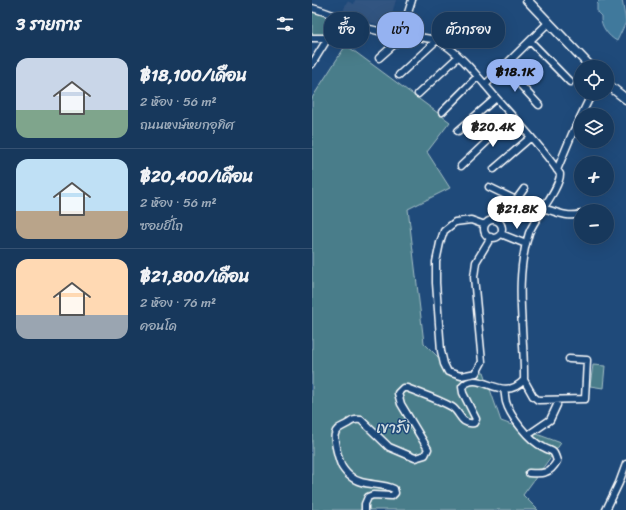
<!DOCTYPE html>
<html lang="th">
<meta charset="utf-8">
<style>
body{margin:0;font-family:Sriracha,"Playpen Sans Thai",sans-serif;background:#244365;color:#f1f3f6;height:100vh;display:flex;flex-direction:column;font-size:15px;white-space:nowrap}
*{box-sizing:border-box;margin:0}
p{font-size:13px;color:#9eacbb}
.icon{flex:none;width:22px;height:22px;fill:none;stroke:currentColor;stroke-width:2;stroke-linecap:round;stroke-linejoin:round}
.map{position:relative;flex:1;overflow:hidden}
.panel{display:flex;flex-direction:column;background:#17385c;width:312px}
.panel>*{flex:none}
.guide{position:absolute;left:12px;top:12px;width:242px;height:36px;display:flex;gap:8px}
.fabs{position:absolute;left:262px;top:60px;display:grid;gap:8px}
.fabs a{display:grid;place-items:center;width:40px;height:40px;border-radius:50%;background:#17385c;box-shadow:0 4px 16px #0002,0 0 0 1px #365272;font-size:20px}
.price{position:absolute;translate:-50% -34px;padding:0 9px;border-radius:14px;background:#fff;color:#222;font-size:13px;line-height:26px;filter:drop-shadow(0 1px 2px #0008)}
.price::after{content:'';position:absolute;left:50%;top:24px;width:12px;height:9px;margin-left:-6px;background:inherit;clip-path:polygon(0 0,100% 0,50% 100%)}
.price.selected{background:#95b2f1;color:#111}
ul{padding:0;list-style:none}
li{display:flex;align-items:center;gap:12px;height:100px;padding:0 16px}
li+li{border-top:1px solid #365272}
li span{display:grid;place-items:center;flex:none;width:112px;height:80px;border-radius:12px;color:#555}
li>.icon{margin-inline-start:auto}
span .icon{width:48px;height:48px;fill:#fffc;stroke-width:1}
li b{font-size:17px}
h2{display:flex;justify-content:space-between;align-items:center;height:48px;padding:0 16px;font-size:17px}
.tag{padding:0 14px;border-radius:16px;background:#17385c;box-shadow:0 4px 16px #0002,0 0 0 1px #365272;font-size:14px;line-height:36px}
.tag.selected{background:#95b2f1;color:#111}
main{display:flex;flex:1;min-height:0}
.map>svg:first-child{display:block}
</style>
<main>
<section class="panel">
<h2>3 รายการ<svg class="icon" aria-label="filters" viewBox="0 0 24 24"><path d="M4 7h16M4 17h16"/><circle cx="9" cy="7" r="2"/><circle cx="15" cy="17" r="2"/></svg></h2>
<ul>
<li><span style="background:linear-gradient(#c9d6e8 65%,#7fa58c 0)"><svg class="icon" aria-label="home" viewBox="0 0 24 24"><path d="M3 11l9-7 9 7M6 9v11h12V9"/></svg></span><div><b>฿18,100/เดือน</b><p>2 ห้อง · 56 m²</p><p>ถนนหงษ์หยกอุทิศ</p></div></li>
<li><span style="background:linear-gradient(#bfe0f5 65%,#b9a48a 0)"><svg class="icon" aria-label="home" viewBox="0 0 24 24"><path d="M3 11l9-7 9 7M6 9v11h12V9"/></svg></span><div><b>฿20,400/เดือน</b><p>2 ห้อง · 56 m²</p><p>ซอยยี่โถ</p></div></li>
<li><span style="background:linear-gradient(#ffd9b3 70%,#9aa5b1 0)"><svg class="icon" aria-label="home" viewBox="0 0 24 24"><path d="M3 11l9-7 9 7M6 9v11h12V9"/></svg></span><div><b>฿21,800/เดือน</b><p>2 ห้อง · 76 m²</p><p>คอนโด</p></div></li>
</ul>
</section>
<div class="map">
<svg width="314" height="510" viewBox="0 0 314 510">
<rect width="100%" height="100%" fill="#1f4a7a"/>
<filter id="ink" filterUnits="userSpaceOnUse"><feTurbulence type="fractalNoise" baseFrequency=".025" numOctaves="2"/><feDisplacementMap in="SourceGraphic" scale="8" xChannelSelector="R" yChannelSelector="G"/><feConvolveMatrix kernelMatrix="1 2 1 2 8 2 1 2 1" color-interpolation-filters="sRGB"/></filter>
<g filter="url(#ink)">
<path fill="#335481" d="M43 0H84L76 27 60 23 31 12 35 1 42 4Z"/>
<path fill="#4a7d8a" stroke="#a4bec4" d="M0 12 17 16 14 32 11 35H0Z
M34 45 138 122 115 152 138 188 96 209 112 343 140 371 172 372 189 421 249 443 211 495 226 510H0V98Z
M281 365 293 366 291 388 278 386Z"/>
<path fill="#41799c" stroke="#8dafc4" d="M288 0H310L314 22 305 41C297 37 288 26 289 16L285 12V3Z"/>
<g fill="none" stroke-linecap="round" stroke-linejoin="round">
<defs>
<path id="minor" d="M0 8C20 13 38 23 58 29 80 35 103 36 125 40 147 51 170 82 186 100 207 124 230 147 248 174 248 189 223 217 217 233 201 281 213 332 212 380 189 405 167 367 150 387L151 393 164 419 162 423C148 425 149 413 140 407 126 399 110 394 95 388H91L86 393 89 404 116 449 113 455 103 458 77 447 49 420C42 419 40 421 35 424 30 427 24 428 23 434 21 439 27 461 30 467 32 470 35 474 38 476 50 487 68 482 82 489L83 493 80 496 61 495 56 497 53 504V510
M0 38H16
M218 41 258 82
M67 58 85 42 89 35 100 0
M0 64 16 38 22 15
M192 67 227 105
M87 75 125 40
M173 85 237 22
M106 94 146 57
M130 112 165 77
M146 131 184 98
M149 166 201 117
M182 169 219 137
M245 170 260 134 280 93
M177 187 204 200
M231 208C244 212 256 218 269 214
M172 229a9 9 0 1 1 18 0a9 9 0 1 1-18 0Z
M184 220 204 200 212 189
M173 225 159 220 143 222 132 231 128 243 124 262V283L129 351 132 364 136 372 149 376 164 373 170 362 162 277 164 262 179 237
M189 234 214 244
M212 380 221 396 226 400 273 399 275 360 257 359
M192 389C193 393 193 398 194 402 198 416 217 441 231 447 241 453 241 448 245 461 238 474 230 474 217 473
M216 435 238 420 245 405
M294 510 307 483 314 464"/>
<path id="major" d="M215 0 279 67
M295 84 314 99"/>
</defs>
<use href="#minor" stroke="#fff" stroke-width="9"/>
<use href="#major" stroke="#fff" stroke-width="11"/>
<use href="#minor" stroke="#1f4a7a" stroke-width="6"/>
<use href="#major" stroke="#1f4a7a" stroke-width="8"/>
</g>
</g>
<g text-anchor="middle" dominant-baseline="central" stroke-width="3" stroke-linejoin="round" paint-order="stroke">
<g font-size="15" fill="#d2dee2" stroke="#1f4a7a">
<text x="81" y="428">เขารัง</text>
</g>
</g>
</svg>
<div class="fabs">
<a><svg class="icon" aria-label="locate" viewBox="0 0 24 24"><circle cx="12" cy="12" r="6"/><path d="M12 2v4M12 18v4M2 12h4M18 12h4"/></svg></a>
<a><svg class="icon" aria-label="layers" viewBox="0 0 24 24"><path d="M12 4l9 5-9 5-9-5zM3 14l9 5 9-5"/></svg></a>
<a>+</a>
<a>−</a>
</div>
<b class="price selected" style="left:203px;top:93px">฿18.1K</b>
<b class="price" style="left:181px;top:148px">฿20.4K</b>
<b class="price" style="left:205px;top:230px">฿21.8K</b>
<div class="guide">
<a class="tag">ซื้อ</a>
<a class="tag selected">เช่า</a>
<a class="tag">ตัวกรอง</a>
</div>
</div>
</main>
